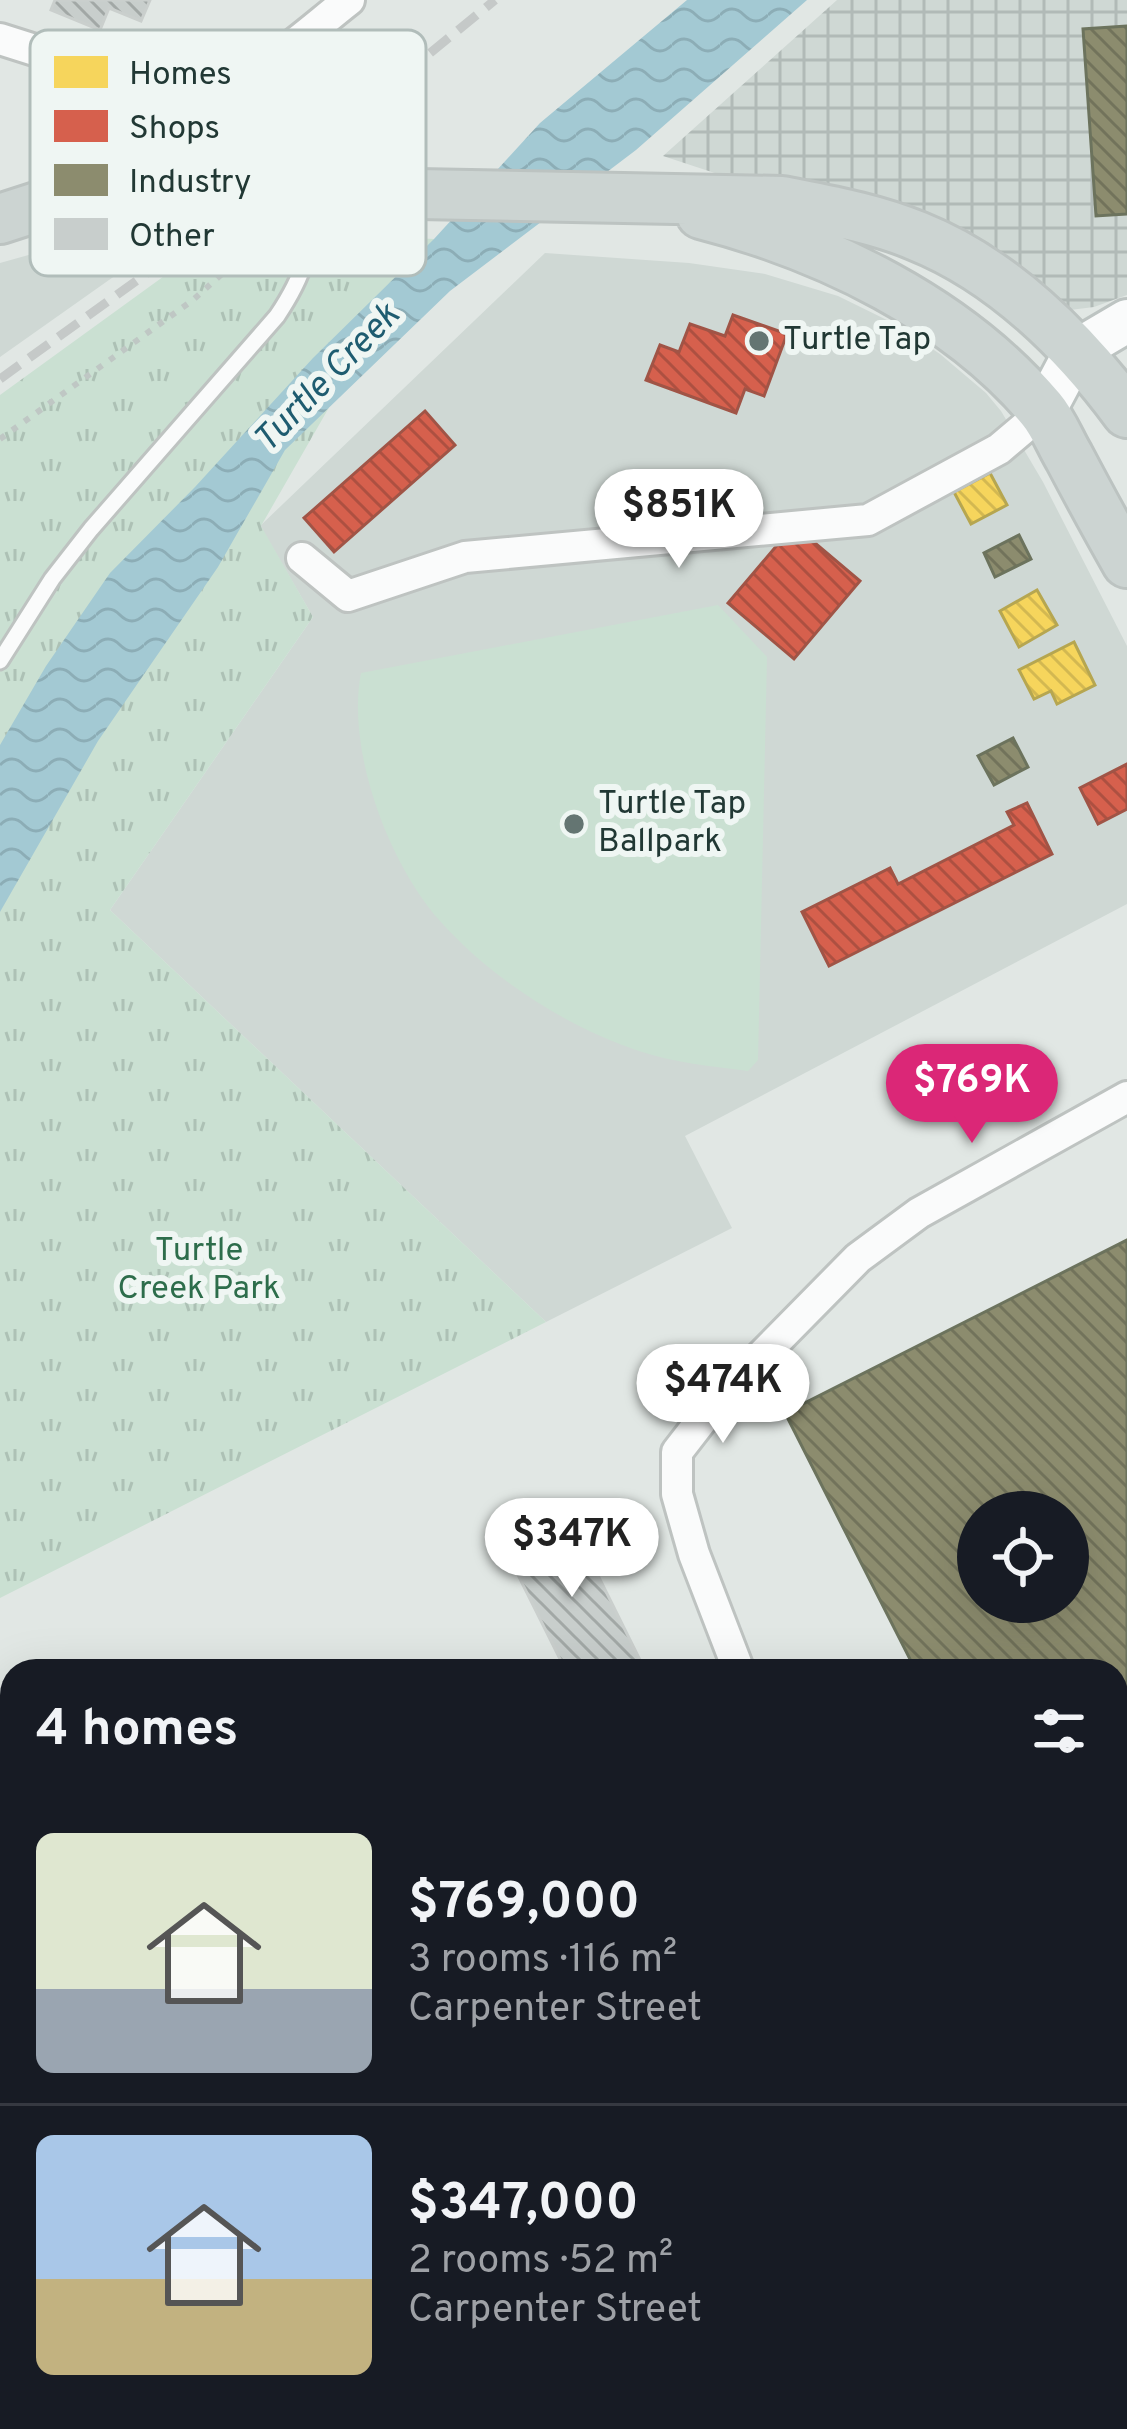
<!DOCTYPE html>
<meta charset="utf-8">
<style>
body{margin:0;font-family:Overpass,sans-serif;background:#20242c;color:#f1f3f6;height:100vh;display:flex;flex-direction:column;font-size:45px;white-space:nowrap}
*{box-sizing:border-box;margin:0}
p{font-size:39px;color:#9ea1a6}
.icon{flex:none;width:66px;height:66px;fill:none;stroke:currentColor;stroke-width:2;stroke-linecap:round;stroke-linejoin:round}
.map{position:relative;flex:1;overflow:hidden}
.drawer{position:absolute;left:0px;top:1659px;width:1128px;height:771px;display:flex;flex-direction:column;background:#171b24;border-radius:36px 36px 0 0;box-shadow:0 12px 48px #0002}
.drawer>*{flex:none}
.tools{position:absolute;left:957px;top:1491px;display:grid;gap:24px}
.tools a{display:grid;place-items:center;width:132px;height:132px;border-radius:50%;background:#171b24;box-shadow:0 12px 48px #0002;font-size:60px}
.price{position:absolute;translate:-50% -102px;padding:0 27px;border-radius:42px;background:#fff;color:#222;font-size:39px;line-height:78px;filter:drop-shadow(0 3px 6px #0008)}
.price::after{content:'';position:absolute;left:50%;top:72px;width:36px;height:27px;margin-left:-18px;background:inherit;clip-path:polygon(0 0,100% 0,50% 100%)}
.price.on{background:#db2777;color:#fff}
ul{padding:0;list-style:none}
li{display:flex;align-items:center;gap:36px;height:300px;padding:0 36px}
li+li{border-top:3px solid #363941}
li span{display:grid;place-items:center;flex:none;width:336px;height:240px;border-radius:18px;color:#555}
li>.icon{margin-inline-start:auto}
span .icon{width:144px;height:144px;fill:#fffc;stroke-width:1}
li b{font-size:51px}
h2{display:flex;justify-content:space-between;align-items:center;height:144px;padding:0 36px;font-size:51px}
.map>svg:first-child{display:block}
</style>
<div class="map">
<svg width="1127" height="2429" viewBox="0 0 1127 2429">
<defs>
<pattern id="industrial-grid" width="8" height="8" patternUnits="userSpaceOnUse" patternTransform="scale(3)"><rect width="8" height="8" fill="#cfd8d4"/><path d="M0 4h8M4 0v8" fill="none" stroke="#b1bab7"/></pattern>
<pattern id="park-tufts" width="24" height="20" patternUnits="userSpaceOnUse" patternTransform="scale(3)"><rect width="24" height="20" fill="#cae0d2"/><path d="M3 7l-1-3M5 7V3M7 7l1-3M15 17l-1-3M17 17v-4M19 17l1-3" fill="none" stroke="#adc1b5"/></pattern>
<pattern id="water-waves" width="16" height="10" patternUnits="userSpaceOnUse" patternTransform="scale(3)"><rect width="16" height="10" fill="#a3c9d3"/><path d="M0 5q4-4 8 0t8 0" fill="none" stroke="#8cadb6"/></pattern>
<pattern id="homes-back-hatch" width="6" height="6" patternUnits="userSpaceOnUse" patternTransform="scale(3)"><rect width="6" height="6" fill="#f6d55c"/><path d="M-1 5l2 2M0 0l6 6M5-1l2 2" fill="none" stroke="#d3b851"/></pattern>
<pattern id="shops-back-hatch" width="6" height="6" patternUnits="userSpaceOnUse" patternTransform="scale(3)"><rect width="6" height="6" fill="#d6604d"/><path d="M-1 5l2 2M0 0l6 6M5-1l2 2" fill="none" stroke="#ad5041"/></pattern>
<pattern id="industry-back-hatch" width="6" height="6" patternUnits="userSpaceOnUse" patternTransform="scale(3)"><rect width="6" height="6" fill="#8c8c6e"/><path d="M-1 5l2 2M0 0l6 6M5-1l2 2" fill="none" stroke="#72735b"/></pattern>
<pattern id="building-back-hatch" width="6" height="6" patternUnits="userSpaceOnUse" patternTransform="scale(3)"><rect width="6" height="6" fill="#c8cecc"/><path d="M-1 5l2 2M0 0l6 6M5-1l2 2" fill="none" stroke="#a2a8a6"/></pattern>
</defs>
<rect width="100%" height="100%" fill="#e1e7e4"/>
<path fill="#cfd8d4" d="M184 227 0 357V263L82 240Z
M545 253 689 263 765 274 838 296 893 323 940 354 986 393 1001 411 1043 482 1127 646V904L685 1136 732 1228 546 1322 110 910 313 617 260 526Z"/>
<path fill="url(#industrial-grid)" d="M837 0H1127V295L1094 307 1070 310 775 193 663 156Z"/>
<path fill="#cae0d2" d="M718 605 767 657 758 1060 748 1071C712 1066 674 1063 639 1051 565 1026 492 979 440 921 388 863 346 749 361 673Z"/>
<path fill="url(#park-tufts)" d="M229 229 434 239 366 343 261 526 313 617 110 910 546 1322 0 1598V395Z"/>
<path fill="url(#water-waves)" d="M687 0H807L636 150 450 291 285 450 218 567 98 741 0 912V745L46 666 110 573 195 487 313 358 434 239 540 123Z"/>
<path fill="url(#homes-back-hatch)" stroke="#b6a650" stroke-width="3" d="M990 473 1007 505 971 524 954 492Z
M1037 590 1057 625 1019 647 1000 611Z
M1074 642 1095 685 1057 704 1051 691 1034 699 1019 670Z"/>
<path fill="url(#shops-back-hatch)" stroke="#a05446" stroke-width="3" d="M733 315 787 334 764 396 745 389 736 413 646 380 660 345 679 352 690 324 725 336Z
M425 411 455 445 334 552 304 518Z
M809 538 860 581 794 659 728 603 779 543Z
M1127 764V809L1098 824 1080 788Z
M1027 803 1052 854 829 966 802 912 890 868 898 884 1014 825 1007 812Z"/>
<path fill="url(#industry-back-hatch)" stroke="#6c735d" stroke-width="3" fill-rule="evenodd" d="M1127 26V214L1096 216 1083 29Z
M1019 535 1031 559 995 577 984 553Z
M1013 738 1028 767 994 785 978 756Z
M1127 1240V1793L1116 1799V1671H916L785 1413ZM978 1512H1068V1602H978Z"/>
<path fill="url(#building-back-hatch)" stroke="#cacfcd" stroke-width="3" d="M55 0H150L141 21 109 8 100 30 51 10Z
M568 1515 643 1666 633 1671H566L504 1547Z"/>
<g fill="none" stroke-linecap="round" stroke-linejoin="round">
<defs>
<path id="lane" d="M0 661 52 579 91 529 277 316C305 274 311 251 311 201"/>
<path id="street" d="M0 39 186 98C251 88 299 39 349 0
M302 558 348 596 465 557 868 520 999 449 1044 411
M739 1671 694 1554 677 1494V1452L715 1403 858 1258 919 1213 1127 1097
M990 2418 996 2429"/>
<path id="secondary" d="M1044 411 1076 351 1127 321"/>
<path id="primary" d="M701 214C825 246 957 309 1041 409 1053 423 1060 442 1069 457 1088 493 1107 528 1127 563
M0 219 37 207 261 191 782 201C827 210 874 218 917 236 1002 270 1074 341 1127 413"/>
</defs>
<use href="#lane" stroke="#bec3c1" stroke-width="21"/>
<use href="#street" stroke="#bec3c1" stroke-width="36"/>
<use href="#secondary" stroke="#bdc4c2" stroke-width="48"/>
<use href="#primary" stroke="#bcc3c1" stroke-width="54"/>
<path stroke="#bfc7c4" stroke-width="6" stroke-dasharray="6 9" stroke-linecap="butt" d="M0 439 193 300 233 264 247 228"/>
<use href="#lane" stroke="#fafbfb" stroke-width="15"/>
<use href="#street" stroke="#fafbfb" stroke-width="30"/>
<use href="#secondary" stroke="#fafbfb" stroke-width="42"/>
<use href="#primary" stroke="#ccd4d2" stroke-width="48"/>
<path stroke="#c5c9c8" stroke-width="9" stroke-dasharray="24 12" stroke-linecap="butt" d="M0 379 261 191 495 0"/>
</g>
<g fill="#647572" stroke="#eff6f3" stroke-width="4.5">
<circle cx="759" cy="341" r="12"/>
<circle cx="574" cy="824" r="12"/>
</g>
<g text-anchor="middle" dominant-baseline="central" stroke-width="12" stroke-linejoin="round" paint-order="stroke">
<g font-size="33" fill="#213834" stroke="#eff6f3" text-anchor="start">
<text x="783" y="341">Turtle Tap</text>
<text x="598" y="805">Turtle Tap<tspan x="598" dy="38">Ballpark</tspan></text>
</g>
<g font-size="33" fill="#2d6d4b" stroke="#eff6f3">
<text x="199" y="1252">Turtle<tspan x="199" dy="38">Creek Park</tspan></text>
</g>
<g font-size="36" font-style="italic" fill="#1e5c70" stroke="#eff6f3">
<text transform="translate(328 379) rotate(-46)">Turtle Creek</text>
</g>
</g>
<rect x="30" y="30" width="396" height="246" rx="18" fill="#eff6f3" stroke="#b1bdba" stroke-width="3"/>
<rect x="54" y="56" width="54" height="32" fill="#f6d55c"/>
<rect x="54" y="110" width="54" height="32" fill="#d6604d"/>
<rect x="54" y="164" width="54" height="32" fill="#8c8c6e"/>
<rect x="54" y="218" width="54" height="32" fill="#c8cecc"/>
<g font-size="33" fill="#213834">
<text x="129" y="84">Homes</text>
<text x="129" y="138">Shops</text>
<text x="129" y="192">Industry</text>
<text x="129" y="246">Other</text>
</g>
</svg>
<div class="tools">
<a><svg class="icon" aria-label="locate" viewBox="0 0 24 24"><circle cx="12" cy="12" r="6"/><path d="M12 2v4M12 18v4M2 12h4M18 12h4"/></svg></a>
</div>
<b class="price" style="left:679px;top:571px">$851K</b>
<b class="price on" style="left:972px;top:1146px">$769K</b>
<b class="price" style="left:723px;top:1446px">$474K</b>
<b class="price" style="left:572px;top:1600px">$347K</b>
<section class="drawer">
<h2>4 homes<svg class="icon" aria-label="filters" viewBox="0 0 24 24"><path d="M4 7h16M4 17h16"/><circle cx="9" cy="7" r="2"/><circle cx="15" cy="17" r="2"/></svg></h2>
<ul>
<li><span style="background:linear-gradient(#dfe7d0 65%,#9aa5b1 0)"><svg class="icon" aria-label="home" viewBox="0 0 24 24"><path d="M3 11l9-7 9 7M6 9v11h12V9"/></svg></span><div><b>$769,000</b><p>3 rooms · 116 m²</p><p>Carpenter Street</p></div></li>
<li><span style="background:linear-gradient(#a9c7e8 60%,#c2b280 0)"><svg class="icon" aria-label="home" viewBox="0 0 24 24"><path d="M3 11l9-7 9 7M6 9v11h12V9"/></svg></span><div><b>$347,000</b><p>2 rooms · 52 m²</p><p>Carpenter Street</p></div></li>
</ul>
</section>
</div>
